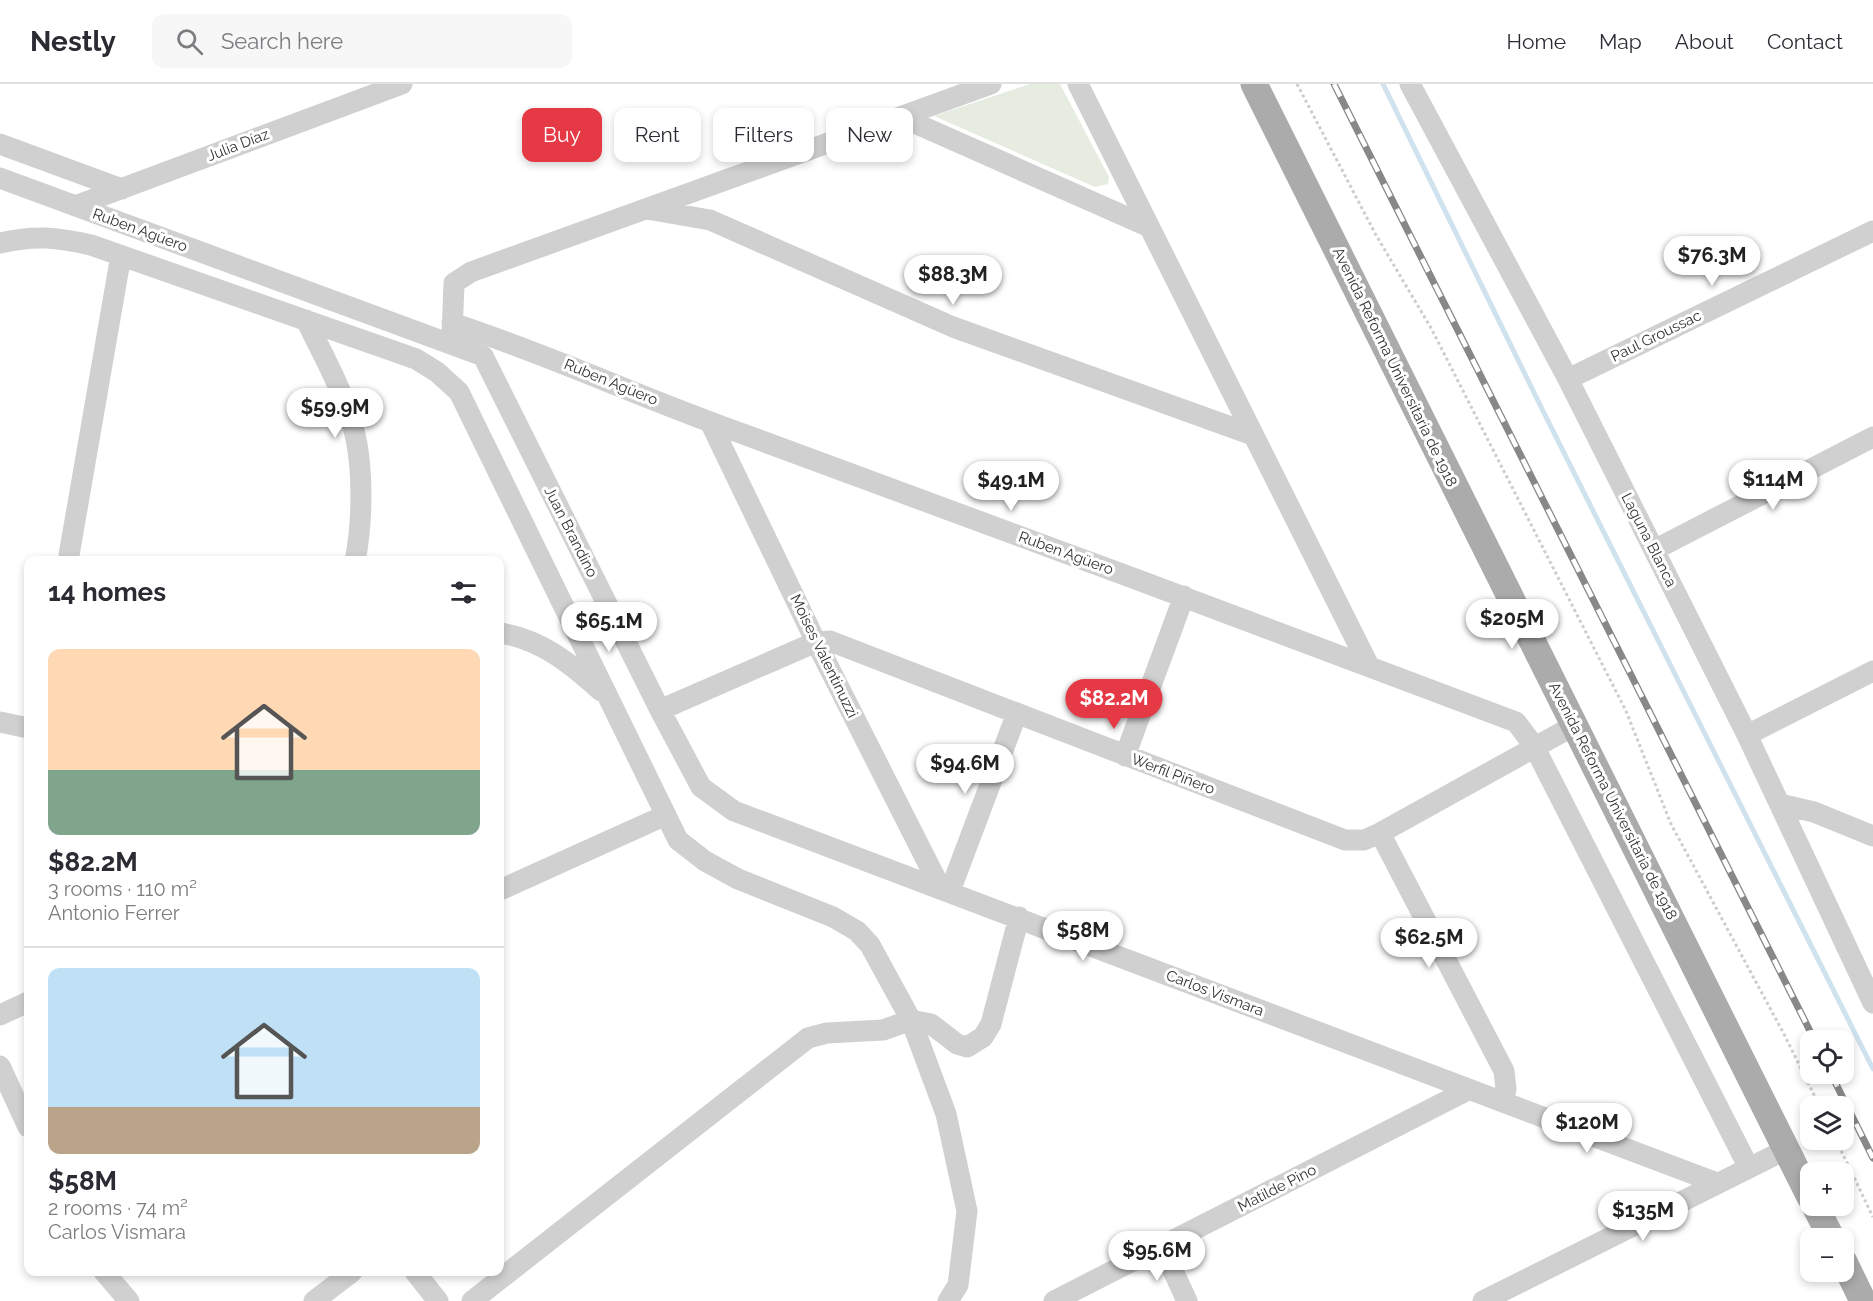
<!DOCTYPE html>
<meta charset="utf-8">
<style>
body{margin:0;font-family:Raleway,sans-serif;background:#f7f7f7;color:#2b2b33;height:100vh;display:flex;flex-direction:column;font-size:22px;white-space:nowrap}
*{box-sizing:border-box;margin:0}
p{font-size:20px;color:#7c7c81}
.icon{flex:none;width:33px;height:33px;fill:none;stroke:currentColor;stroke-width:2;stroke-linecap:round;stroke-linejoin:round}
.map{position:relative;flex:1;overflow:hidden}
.panel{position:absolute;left:24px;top:472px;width:480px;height:720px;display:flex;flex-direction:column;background:#fff;border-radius:12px;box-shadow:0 3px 9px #0003}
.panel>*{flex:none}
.banner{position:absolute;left:522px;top:24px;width:570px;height:54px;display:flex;gap:12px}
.buttons{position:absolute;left:1800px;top:946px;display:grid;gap:12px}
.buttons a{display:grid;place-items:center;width:54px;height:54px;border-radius:12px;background:#fff;box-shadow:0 3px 9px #0003;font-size:30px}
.price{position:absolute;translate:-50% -51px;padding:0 14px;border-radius:21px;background:#fff;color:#222;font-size:20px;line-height:39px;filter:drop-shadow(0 2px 3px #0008)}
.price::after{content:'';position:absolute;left:50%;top:36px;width:18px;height:14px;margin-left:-9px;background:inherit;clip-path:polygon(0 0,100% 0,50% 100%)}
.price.selected{background:#e63946;color:#fff}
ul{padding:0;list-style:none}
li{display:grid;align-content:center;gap:12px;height:318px;padding:0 24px}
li+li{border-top:2px solid #e1e1e2}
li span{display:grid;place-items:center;height:186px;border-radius:12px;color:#555}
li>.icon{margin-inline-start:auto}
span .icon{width:108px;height:108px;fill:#fffc;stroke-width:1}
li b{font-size:26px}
h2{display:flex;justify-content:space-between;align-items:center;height:72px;padding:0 24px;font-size:26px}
.tag{padding:0 21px;border-radius:12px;background:#fff;box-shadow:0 3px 9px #0003;font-size:21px;line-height:54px}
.tag.selected{background:#e63946;color:#fff}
header{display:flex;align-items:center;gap:36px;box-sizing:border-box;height:84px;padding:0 30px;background:#fff;border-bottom:2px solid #e1e1e2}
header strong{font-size:28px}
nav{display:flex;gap:33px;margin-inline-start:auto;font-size:21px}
.search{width:420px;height:54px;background:#f7f7f7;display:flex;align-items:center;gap:15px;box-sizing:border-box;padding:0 21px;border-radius:12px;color:#7c7c81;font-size:22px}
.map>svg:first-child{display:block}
</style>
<header>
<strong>Nestly</strong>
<div class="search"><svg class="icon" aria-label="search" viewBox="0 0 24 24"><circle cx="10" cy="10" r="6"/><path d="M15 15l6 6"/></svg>Search here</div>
<nav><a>Home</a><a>Map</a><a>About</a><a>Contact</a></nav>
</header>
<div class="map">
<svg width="1873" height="1217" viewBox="0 0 1873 1217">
<rect width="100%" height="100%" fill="#fff"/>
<path fill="#e6ecdf" d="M1030 0H1060L1109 93 1108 100 1095 103 934 32Z"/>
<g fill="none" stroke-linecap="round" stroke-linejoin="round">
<path stroke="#cfe2ee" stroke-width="5" d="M1383 0 1544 329 1873 985"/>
<path stroke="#cdcdcd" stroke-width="3" stroke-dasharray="3 3" stroke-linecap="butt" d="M1297 0 1376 151 1431 244 1626 627 1671 740 1785 952 1820 1023
M1836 1056 1873 1133"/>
<path stroke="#d0d0d0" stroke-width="21" d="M1078 0 1369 582
M1410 0 1568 295 1747 651 1873 919
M901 33 1147 142
M0 60 122 105
M0 94 483 272 660 626 701 703 734 727 1717 1099
M75 122 402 0
M647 125 710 136 953 243 1253 351
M0 159C35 151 56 153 91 161L416 275 437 288 459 308 678 756 705 777 738 795 833 833 857 847 870 861 911 936 946 1030 967 1127 958 1201 948 1217
M306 236C322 269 340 301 351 336 364 375 363 437 355 477
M452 239C544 269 633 310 724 343 988 440 1253 538 1516 638L1534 662 1749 1084
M452 252 454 199 471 188 991 0
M1568 295 1873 147
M710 338 816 558 940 803
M1654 466 1873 353
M68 477 121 171
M500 549C541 555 571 580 601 607
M660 626 816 558 830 557 1345 756H1364L1380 749 1575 641
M0 638 28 644
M1747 651 1873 587
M1125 672 1184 512
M1780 720 1814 728 1873 752
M1380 749 1504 987 1506 1005 1504 1018
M500 806 666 731
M950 807 1017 629
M0 931 28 918
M0 982 28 1043
M1162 1163 1187 1217
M104 1188 129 1217
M415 1188 438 1217
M314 1217 352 1188
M472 1217 808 954 827 949 883 946 911 936 931 940 957 960 967 963 983 953 991 940 1019 833
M1054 1217 1468 1006
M1483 1217 1787 1065"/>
<path stroke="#ababab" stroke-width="27" d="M1254 0 1810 1113
M1815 1122 1832 1155
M1844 1178 1863 1217"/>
<defs>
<path id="rail" d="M1334 0 1815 957
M1831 990 1873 1074"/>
</defs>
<use href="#rail" stroke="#888" stroke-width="7"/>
<use href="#rail" stroke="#fff" stroke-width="4.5" stroke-dasharray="14" stroke-linecap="butt"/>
</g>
<g text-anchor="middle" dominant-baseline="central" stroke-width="6" stroke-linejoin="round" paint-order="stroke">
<g font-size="15" fill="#333" stroke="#fff">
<text transform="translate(238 61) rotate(-21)">Julia Díaz</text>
<text transform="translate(140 146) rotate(20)">Ruben Agüero</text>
<text transform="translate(1656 252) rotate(-26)">Paul Groussac</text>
<text transform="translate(1395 283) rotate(64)">Avenida Reforma Universitaria de 1918</text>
<text transform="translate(611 298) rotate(22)">Ruben Agüero</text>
<text transform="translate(571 448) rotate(63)">Juan Brandino</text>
<text transform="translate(1649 456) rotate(63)">Laguna Blanca</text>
<text transform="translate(1066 469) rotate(20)">Ruben Agüero</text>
<text transform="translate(824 572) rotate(64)">Moises Valentinuzzi</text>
<text transform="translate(1173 690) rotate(21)">Werfil Piñero</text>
<text transform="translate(1613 717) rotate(63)">Avenida Reforma Universitaria de 1918</text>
<text transform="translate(1215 909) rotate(21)">Carlos Vismara</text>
<text transform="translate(1277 1104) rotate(-27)">Matilde Pino</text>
</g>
</g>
</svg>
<div class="buttons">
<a><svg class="icon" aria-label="locate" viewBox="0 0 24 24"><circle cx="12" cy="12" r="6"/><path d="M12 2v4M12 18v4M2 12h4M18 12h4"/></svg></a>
<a><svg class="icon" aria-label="layers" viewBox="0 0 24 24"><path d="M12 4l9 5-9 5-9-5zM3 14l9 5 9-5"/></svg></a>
<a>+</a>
<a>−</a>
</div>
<b class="price" style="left:1712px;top:203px">$76.3M</b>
<b class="price" style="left:953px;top:222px">$88.3M</b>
<b class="price" style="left:335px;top:355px">$59.9M</b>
<b class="price" style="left:1773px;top:427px">$114M</b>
<b class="price" style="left:1011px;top:428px">$49.1M</b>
<b class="price" style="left:1512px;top:566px">$205M</b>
<b class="price" style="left:609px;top:569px">$65.1M</b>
<b class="price selected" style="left:1114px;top:646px">$82.2M</b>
<b class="price" style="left:965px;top:711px">$94.6M</b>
<b class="price" style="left:1083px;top:878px">$58M</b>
<b class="price" style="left:1429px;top:885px">$62.5M</b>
<b class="price" style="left:1587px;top:1070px">$120M</b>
<b class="price" style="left:1643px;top:1158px">$135M</b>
<b class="price" style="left:1157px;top:1198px">$95.6M</b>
<div class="banner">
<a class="tag selected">Buy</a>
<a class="tag">Rent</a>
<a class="tag">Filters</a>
<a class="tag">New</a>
</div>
<section class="panel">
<h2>14 homes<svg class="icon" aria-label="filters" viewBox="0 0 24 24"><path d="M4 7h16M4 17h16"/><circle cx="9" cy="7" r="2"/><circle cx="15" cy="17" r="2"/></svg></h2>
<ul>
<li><span style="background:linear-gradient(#ffd9b3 65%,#7fa58c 0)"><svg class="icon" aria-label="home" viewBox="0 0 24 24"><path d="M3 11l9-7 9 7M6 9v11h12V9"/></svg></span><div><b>$82.2M</b><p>3 rooms · 110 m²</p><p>Antonio Ferrer</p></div></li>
<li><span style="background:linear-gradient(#bfe0f5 75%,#b9a48a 0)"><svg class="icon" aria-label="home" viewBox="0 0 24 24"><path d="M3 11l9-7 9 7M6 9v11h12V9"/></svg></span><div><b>$58M</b><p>2 rooms · 74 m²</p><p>Carlos Vismara</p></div></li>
</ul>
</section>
</div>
